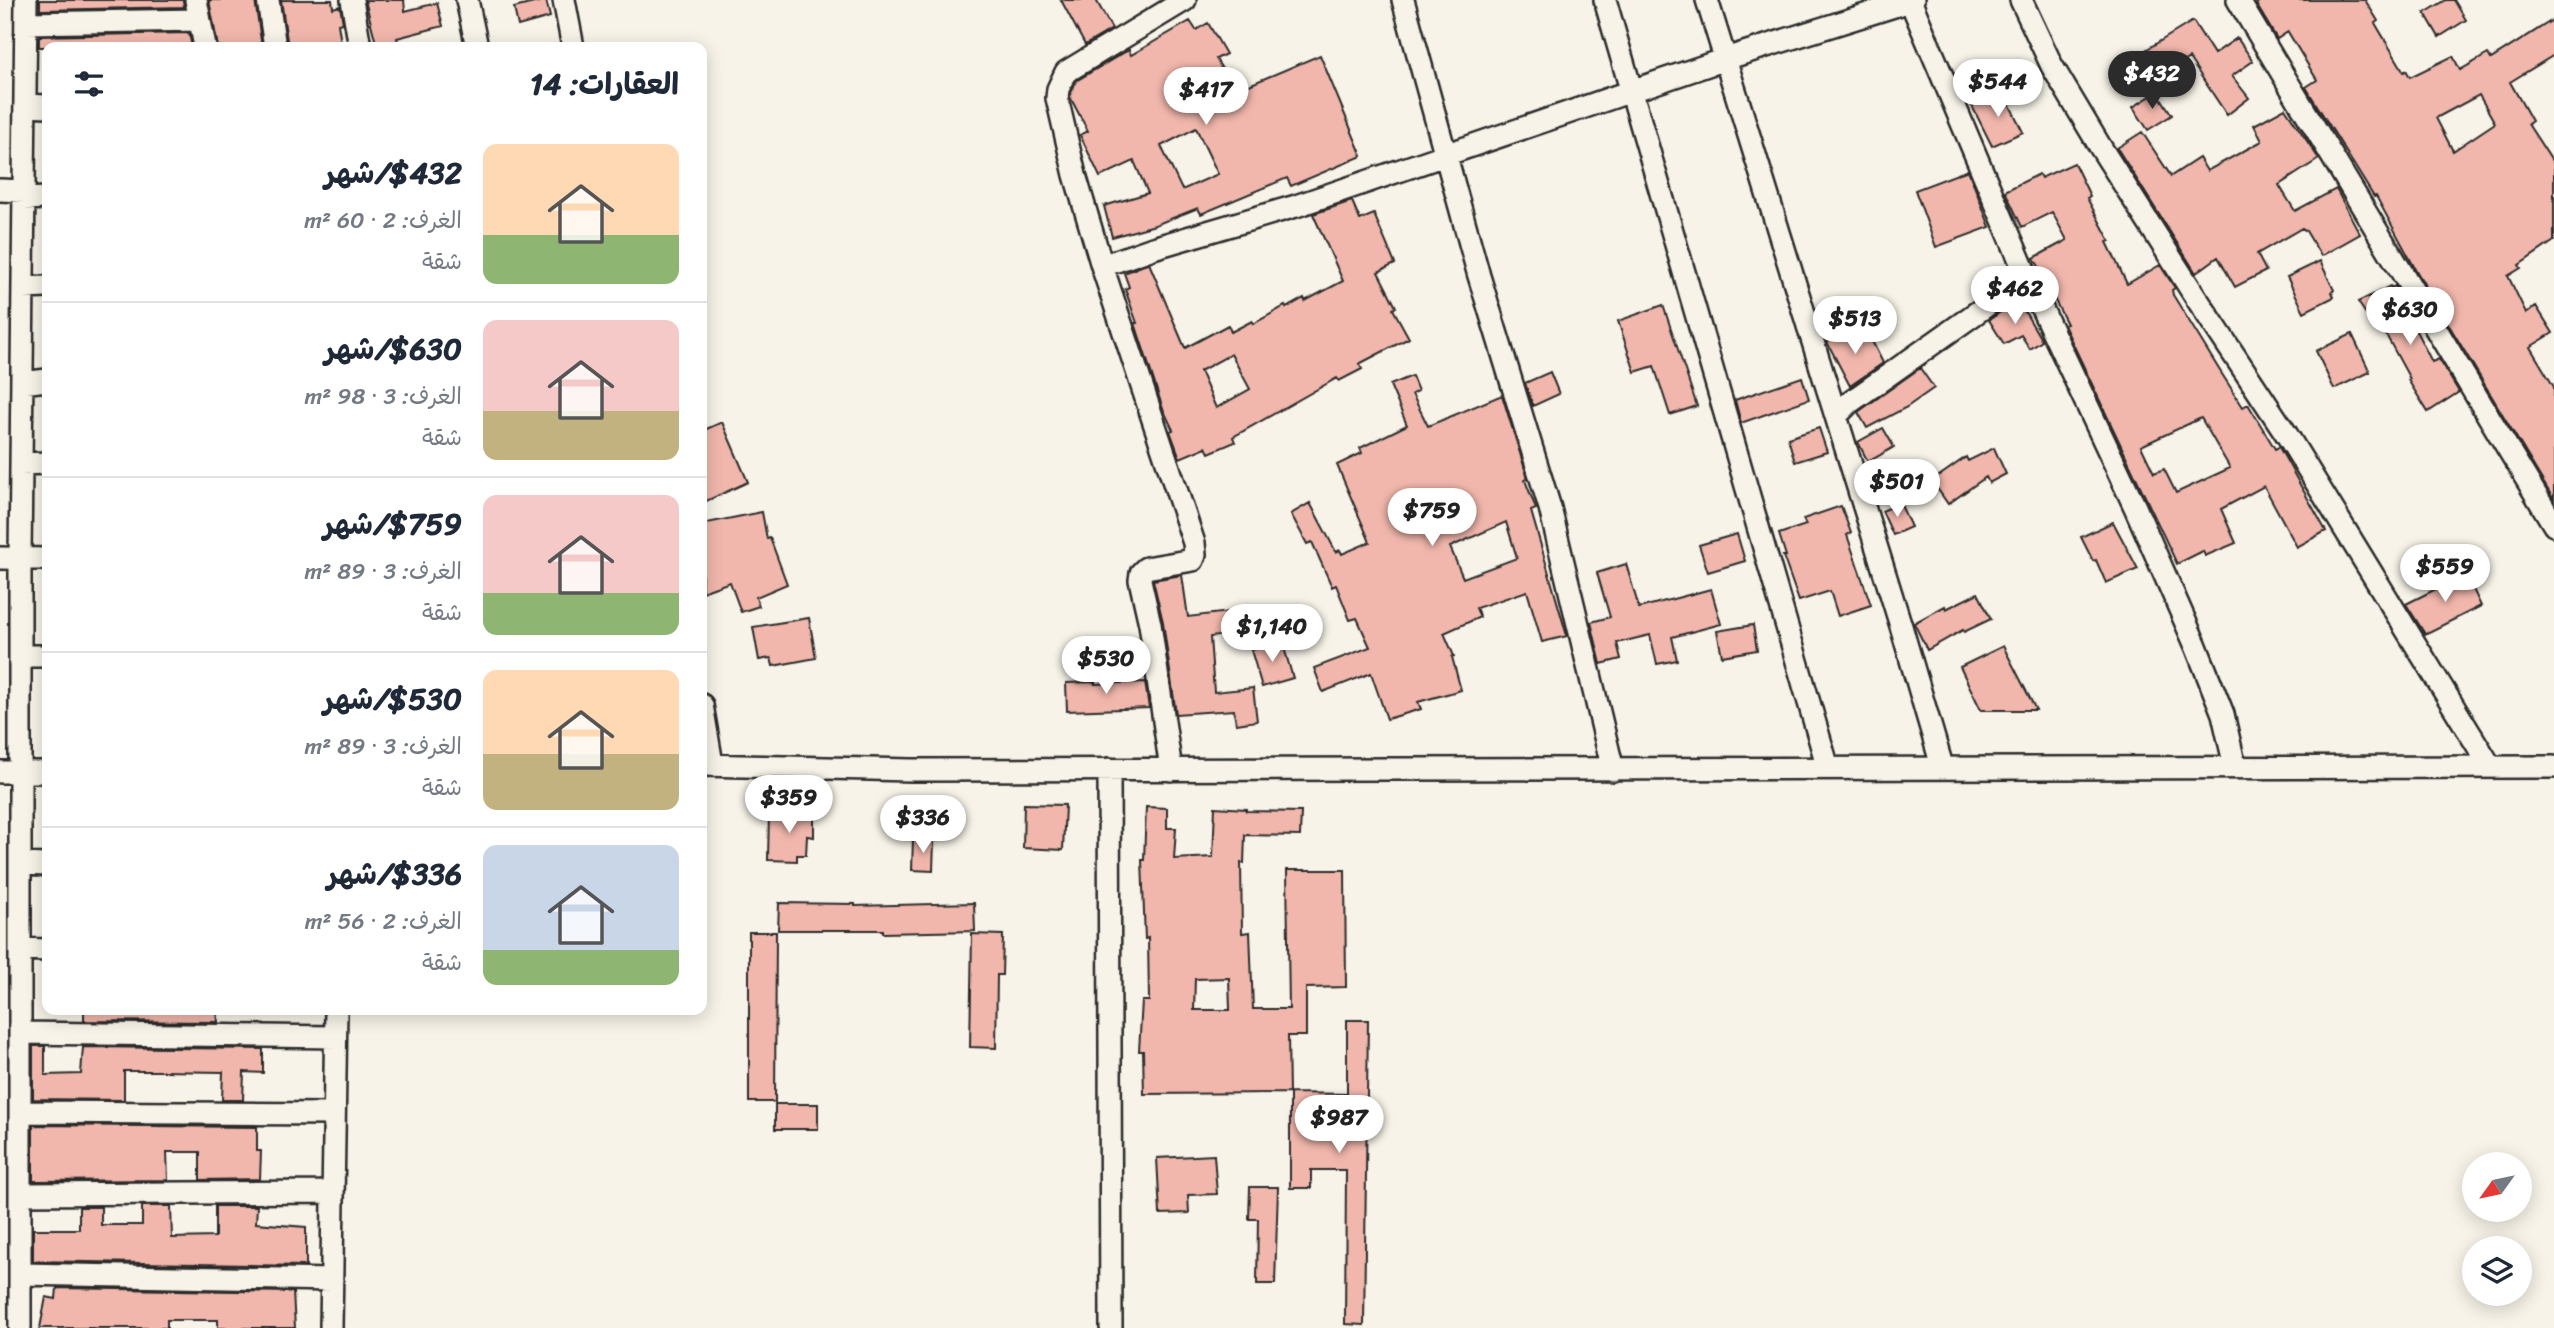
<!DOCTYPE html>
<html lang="ar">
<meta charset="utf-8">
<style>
body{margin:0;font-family:Sriracha,"Playpen Sans Arabic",sans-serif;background:#f6f6f7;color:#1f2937;direction:rtl;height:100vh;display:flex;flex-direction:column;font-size:26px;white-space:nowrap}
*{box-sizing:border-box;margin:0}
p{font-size:23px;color:#747a83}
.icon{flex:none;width:38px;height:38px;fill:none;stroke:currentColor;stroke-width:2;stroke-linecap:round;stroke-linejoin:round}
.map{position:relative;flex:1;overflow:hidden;direction:ltr}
.side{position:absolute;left:42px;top:42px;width:665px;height:973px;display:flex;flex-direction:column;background:#fff;border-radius:14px;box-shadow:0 4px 18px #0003;direction:rtl}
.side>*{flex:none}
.needle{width:46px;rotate:237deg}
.controls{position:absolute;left:2462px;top:1152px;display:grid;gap:14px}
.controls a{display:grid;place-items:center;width:70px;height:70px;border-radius:50%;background:#fff;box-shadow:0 4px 18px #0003;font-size:35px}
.price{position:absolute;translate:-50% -60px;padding:0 16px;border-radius:24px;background:#fff;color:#222;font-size:23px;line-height:46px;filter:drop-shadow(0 2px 4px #0008)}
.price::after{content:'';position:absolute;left:50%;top:42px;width:21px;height:16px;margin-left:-10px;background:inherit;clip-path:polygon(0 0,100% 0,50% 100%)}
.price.on{background:#2b2b2b;color:#fff}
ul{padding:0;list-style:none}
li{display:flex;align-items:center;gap:21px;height:175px;padding:0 28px}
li+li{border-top:2px solid #e0e1e3}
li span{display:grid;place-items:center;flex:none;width:196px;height:140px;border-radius:14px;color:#555}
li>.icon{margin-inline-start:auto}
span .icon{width:84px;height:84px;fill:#fffc;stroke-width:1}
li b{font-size:30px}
h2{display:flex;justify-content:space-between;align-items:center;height:84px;padding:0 28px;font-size:30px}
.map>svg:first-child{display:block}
</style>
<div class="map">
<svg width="2554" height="1328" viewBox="0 0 2554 1328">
<rect width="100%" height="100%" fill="#f7f3e8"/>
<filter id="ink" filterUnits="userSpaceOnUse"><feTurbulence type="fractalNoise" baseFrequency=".0143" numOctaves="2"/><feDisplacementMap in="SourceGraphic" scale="14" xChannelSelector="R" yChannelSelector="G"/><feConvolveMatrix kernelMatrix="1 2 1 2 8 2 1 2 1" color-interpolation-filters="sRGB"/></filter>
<g filter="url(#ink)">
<path fill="#f1b7ac" stroke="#2b2b2b" stroke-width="2" fill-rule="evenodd" d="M40 0H183L184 7 40 10Z
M209 0H255L262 47H218Z
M281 0H332L333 8 340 6 343 23 338 24 341 43 288 47Z
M365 0H404L405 11 437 3 443 26 397 38 398 42 377 47Z
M546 0 550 17 518 26 514 8Z
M1061 0H1096L1112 29 1085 45Z
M2261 0H2365L2378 21 2375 23 2404 72 2406 70 2410 77 2453 56 2460 70 2488 54 2491 59 2554 19V55L2510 82 2532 121 2528 124 2554 164V241L2519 265 2521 268 2508 276 2526 313 2536 306 2553 333 2530 347 2554 387V500L2417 272 2376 196 2374 197 2310 94 2306 87 2317 80 2288 32 2277 39 2256 4ZM2479 95 2495 123 2453 151 2436 118Z
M2446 0H2454L2466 20 2439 37 2425 13Z
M1190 21 1196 30 1208 23 1226 54 1216 59 1235 91 1320 55 1362 156 1291 186 1287 178 1201 214 1198 208 1155 225 1112 237 1104 206 1148 193 1134 161 1100 177 1080 135 1088 131 1070 97 1071 93 1076 81 1125 52 1129 50 1131 55ZM1196 128 1218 174 1182 190 1161 146Z
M2193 21 2214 54 2237 38 2253 61 2232 76 2249 98 2227 115 2189 58 2161 76 2144 51Z
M189 33 192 47H39V36Z
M2003 91 2023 132 1992 146 1972 106Z
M2157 92 2172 115 2148 130 2133 107Z
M2285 108 2319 159 2279 185 2295 211 2336 189 2360 234 2321 256 2306 231 2302 228 2257 254 2266 271 2235 287 2218 257 2196 273 2117 148 2142 132 2171 176 2199 158 2207 171 2262 141 2254 125Z
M2074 163 2090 196 2087 198 2110 241 2107 242 2127 284 2160 265 2175 288 2172 290 2173 295 2220 371 2243 407 2248 404 2275 449 2279 447 2326 531 2297 547 2264 486 2221 509 2236 543 2205 556 2203 551 2177 564 2064 325 2067 324 2048 287 2050 286 2034 258 2067 240 2052 212 2022 227 2005 191 2039 174 2041 178ZM2201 418 2230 468 2176 493 2164 469 2154 473 2141 446Z
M1968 170 1990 227 1936 247 1915 190Z
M1352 201 1360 220 1374 214 1395 264 1378 272 1396 307 1393 309 1409 338 1359 364 1362 369 1339 381 1337 378 1233 437 1235 442 1209 453 1206 447 1180 458 1170 431 1173 430 1163 409 1135 323H1137L1125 289 1129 287 1124 273 1149 263 1185 348 1228 325 1231 332 1252 321 1253 324 1285 306 1286 308 1304 298 1305 301 1343 281 1313 214ZM1231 354 1250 389 1216 408 1200 371Z
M2320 261 2334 290 2332 292 2334 297 2304 312 2287 277Z
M2390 286 2391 288 2395 286 2419 327 2415 329 2432 362 2439 359 2459 392 2428 412 2408 380 2410 379 2378 320 2372 323 2358 302Z
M2018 300 2042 341 2030 349 2021 335 2004 344 1989 320Z
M1663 305 1697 406 1670 415 1654 366 1635 372 1618 321Z
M1849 330 1855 343 1869 335 1883 363 1850 386 1827 342Z
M2352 334 2370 372 2334 389 2316 351Z
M1920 368 1934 388 1907 407 1867 428 1858 412Z
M1550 372 1559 394 1533 406 1525 383Z
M1412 376 1418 391 1412 394 1428 426 1502 395 1528 479 1525 480 1536 509 1531 511 1567 636 1542 642 1527 591 1476 608 1480 617 1444 633 1454 656 1452 657 1461 690 1418 702 1421 709 1387 719 1371 673 1323 692 1314 668 1370 647 1357 618 1350 620 1336 585 1332 587 1312 542 1307 544 1291 514 1310 503 1336 552 1340 550 1342 554 1370 542 1337 465 1362 453 1360 448 1407 425 1390 385ZM1506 522 1517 558 1463 578 1450 547Z
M1802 377 1809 399 1741 423 1735 400Z
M722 422 748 482 702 503V431Z
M1819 428 1827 452 1795 462 1788 438Z
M1883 428 1894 447 1868 462 1858 442Z
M1994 448 2006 474 1989 483 1986 477 1948 504 1932 481 1966 457 1968 461Z
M1900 503 1911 527 1893 535 1882 511Z
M1841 506 1851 533 1847 535 1871 605 1838 616 1830 591 1799 601 1783 556H1786L1779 534 1806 525 1803 519Z
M762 512 767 539 770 538 787 584 756 597 759 606 741 612 730 582 702 592V524Z
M2113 522 2138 569 2106 583 2096 560 2093 561 2081 537Z
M1737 534 1745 561 1708 572 1699 545Z
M1626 564 1639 608 1711 589 1721 624 1672 637 1677 660 1657 664 1650 635 1617 643 1621 659 1601 664 1591 622 1610 617 1597 573Z
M2465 572 2481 606 2425 634 2406 604 2448 583 2447 580Z
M1182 575 1188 617 1237 611 1240 633 1210 637 1214 692 1253 688 1257 721 1236 724 1234 710 1176 714 1163 622 1153 580Z
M1978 593 1991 619 1964 632 1963 630 1927 650 1914 623 1945 606 1946 609Z
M809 618 816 658 773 666 771 658 759 660 753 627Z
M1753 625 1757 650 1722 656 1717 631Z
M1282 641 1293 678 1262 687 1251 650Z
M2003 646 2018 675 2036 710H1981L1960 667Z
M1095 682V684L1145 682 1149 708 1067 711 1066 683Z
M1024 804 1065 805 1063 850 1023 848Z
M1146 807 1167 808V828H1176L1174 859 1213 857 1215 807 1246 809V811L1301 812 1300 836 1245 835 1244 863H1241L1242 933 1250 932 1253 1009H1289L1287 870H1345L1346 987 1306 988V1036H1288L1289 1093 1144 1094 1143 1051H1139L1142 1001H1149L1148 938 1145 939 1142 860H1144ZM1229 978 1230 1010H1194L1195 979Z
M769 812 814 813V837L807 836 806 855H797V861L768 860Z
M913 839 934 840 933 871 912 870Z
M779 903 855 904V906L974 903 975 931 883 933V930H778Z
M749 932H776L775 1102H749Z
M972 934 1003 935 1002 975H997L996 1048 970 1047Z
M84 1010H217L218 1022 84 1021Z
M1347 1020H1368L1364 1325 1345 1324 1346 1170H1311V1188H1290V1093L1347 1094Z
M33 1046H45V1075L81 1074 83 1047 263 1049V1073L244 1072 243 1100H222L223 1072 160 1071H124V1100L33 1099Z
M775 1104H818V1129H775Z
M33 1125 257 1127V1151H261L260 1179 200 1180V1152H167L168 1180 33 1181Z
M1214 1155 1217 1194 1188 1195 1189 1213 1160 1214 1157 1158Z
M1250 1187H1278L1275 1284H1257L1258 1219H1249Z
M142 1206H171L172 1238 215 1237V1206H257L256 1223 306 1227V1266L33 1261V1229H79V1207H101V1225H142Z
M57 1288 293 1292 295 1328H218V1320H167V1328H40L46 1297 56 1299Z"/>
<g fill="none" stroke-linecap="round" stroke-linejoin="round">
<defs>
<path id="minor" d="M196 0 205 47
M268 0 275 47
M352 0 360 47
M467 0 477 47
M564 0 573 47
M1403 0 1479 276 1550 508 1613 770
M1605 0 1828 768
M1707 0 1901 626 1942 766
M1910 0 2027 277 2135 507 2196 646 2223 714 2235 767
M2021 0 2052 66 2101 148 2195 296 2287 435 2490 766
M2238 0 2554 525
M26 23 200 20
M25 105 47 106
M0 190 24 191
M24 199 47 198
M1102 266 1153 248 1296 206 1725 59 1913 0
M23 288 47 287
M22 383 47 380
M1836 416 1849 403 2027 277
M21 464 47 463
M0 558 47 559
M20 656H47
M702 705 712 764
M702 765 911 770 2554 767
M1109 769 1111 1328
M1171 770 1150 624 1140 580 1141 573 1146 568 1193 560 1195 555 1194 543 1102 266 1075 175 1057 98 1058 89 1066 72 1185 0
M0 772H47
M20 864 47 865
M20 949 47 950
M20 1033 335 1037
M20 1112 334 1114
M20 1194 333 1192
M20 1274 332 1280
M20 1328V559L26 0
M331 1328 336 1010"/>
</defs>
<use href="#minor" stroke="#2b2b2b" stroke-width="26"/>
<use href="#minor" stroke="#f7f3e8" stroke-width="21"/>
</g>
</g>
</svg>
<div class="controls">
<a><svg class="needle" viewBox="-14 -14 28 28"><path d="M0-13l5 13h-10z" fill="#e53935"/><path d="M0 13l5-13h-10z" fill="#747a83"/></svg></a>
<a><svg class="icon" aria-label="layers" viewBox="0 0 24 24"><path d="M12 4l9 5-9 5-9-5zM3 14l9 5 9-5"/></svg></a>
</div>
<b class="price on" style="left:2152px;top:111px">$432</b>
<b class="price" style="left:1998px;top:119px">$544</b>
<b class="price" style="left:1206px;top:127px">$417</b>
<b class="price" style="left:2015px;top:326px">$462</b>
<b class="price" style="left:2410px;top:347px">$630</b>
<b class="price" style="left:1855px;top:356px">$513</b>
<b class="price" style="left:1897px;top:519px">$501</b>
<b class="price" style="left:1432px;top:548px">$759</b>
<b class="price" style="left:2445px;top:604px">$559</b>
<b class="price" style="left:1272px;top:664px">$1,140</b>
<b class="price" style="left:1106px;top:696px">$530</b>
<b class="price" style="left:789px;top:835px">$359</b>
<b class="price" style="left:923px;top:855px">$336</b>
<b class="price" style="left:1339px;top:1155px">$987</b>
<section class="side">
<h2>العقارات: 14<svg class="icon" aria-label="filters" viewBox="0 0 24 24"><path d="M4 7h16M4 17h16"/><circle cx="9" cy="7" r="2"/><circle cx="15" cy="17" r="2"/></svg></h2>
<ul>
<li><span style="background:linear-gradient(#ffd9b3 65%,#8fb573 0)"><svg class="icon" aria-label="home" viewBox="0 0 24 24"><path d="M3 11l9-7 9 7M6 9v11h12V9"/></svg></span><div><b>$432/شهر</b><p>الغرف: 2 · 60 m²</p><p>شقة</p></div></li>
<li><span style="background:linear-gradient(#f6c9c9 65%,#c2b280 0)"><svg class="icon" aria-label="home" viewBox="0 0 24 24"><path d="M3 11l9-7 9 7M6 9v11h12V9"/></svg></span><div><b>$630/شهر</b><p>الغرف: 3 · 98 m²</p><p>شقة</p></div></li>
<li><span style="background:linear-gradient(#f6c9c9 70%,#8fb573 0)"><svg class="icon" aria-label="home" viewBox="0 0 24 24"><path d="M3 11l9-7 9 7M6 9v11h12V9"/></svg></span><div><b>$759/شهر</b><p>الغرف: 3 · 89 m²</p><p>شقة</p></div></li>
<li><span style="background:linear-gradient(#ffd9b3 60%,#c2b280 0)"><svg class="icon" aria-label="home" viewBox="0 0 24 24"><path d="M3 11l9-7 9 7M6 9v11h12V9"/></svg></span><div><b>$530/شهر</b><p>الغرف: 3 · 89 m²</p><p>شقة</p></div></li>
<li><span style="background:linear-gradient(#c9d6e8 75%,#8fb573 0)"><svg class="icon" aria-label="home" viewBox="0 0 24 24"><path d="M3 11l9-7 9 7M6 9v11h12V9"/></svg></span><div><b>$336/شهر</b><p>الغرف: 2 · 56 m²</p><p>شقة</p></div></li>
</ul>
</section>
</div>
